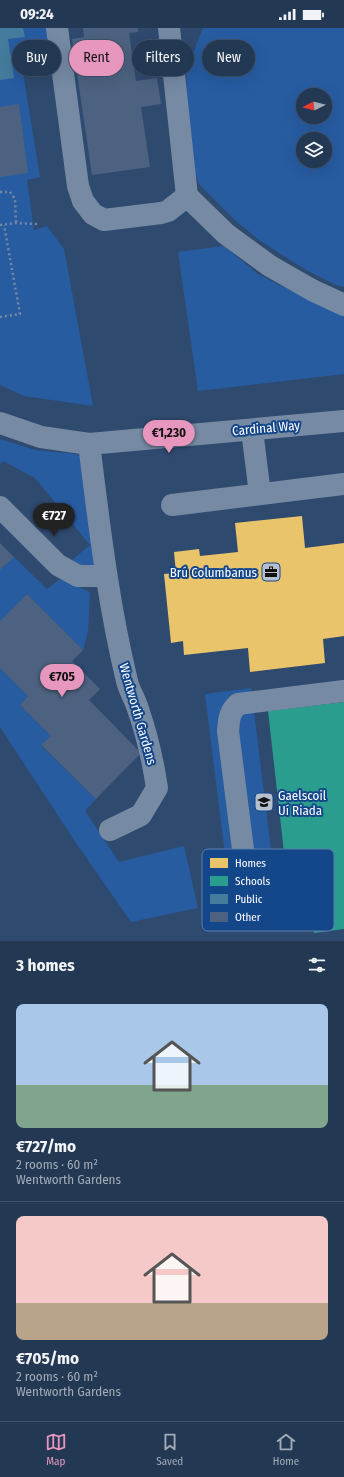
<!DOCTYPE html>
<meta charset="utf-8">
<style>
body{margin:0;font-family:"Fira Sans Condensed",sans-serif;background:#2f435d;color:#f1f3f6;height:100vh;display:flex;flex-direction:column;font-size:15px;white-space:nowrap}
*{box-sizing:border-box;margin:0}
p{font-size:13px;color:#a3acb8}
.icon{flex:none;width:22px;height:22px;fill:none;stroke:currentColor;stroke-width:2;stroke-linecap:round;stroke-linejoin:round}
.map{position:relative;height:913px;overflow:hidden}
.details{display:flex;flex-direction:column;background:#233853;flex:1}
.details>*{flex:none}
.banner{position:absolute;left:12px;top:12px;width:320px;height:36px;display:flex;gap:8px}
.needle{width:26px;rotate:264deg}
.controls{position:absolute;left:296px;top:60px;display:grid;gap:8px}
.controls a{display:grid;place-items:center;width:36px;height:36px;border-radius:50%;background:#233853;box-shadow:0 4px 16px #0002,0 0 0 1px #40526a;font-size:20px}
.price{position:absolute;translate:-50% -34px;padding:0 9px;border-radius:14px;background:#e797bd;color:#111;font-size:13px;line-height:26px;filter:drop-shadow(0 1px 2px #0008)}
.price::after{content:'';position:absolute;left:50%;top:24px;width:12px;height:9px;margin-left:-6px;background:inherit;clip-path:polygon(0 0,100% 0,50% 100%)}
.price.current{background:#222;color:#fff}
ul{padding:0;list-style:none}
li{display:grid;align-content:center;gap:8px;height:212px;padding:0 16px}
li+li{border-top:1px solid #40526a}
li span{display:grid;place-items:center;height:124px;border-radius:8px;color:#555}
li>.icon{margin-inline-start:auto}
span .icon{width:72px;height:72px;fill:#fffc;stroke-width:1}
li b{font-size:17px}
h2{display:flex;justify-content:space-between;align-items:center;height:48px;padding:0 16px;font-size:17px}
.tag{padding:0 14px;border-radius:18px;background:#233853;box-shadow:0 4px 16px #0002,0 0 0 1px #40526a;font-size:14px;line-height:36px}
.tag.current{background:#e797bd;color:#111}
.status{display:flex;justify-content:space-between;align-items:center;height:28px;padding:0 20px;background:#233853;direction:ltr}
.status svg{height:11px;fill:currentColor}
.tab-bar{display:flex;justify-content:space-around;align-items:center;height:56px;border-top:1px solid #40526a;background:#233853;font-size:11px;color:#a3acb8}
.tab-bar a{display:grid;justify-items:center;gap:2px}
.tab-bar .current{color:#e797bd}
.map>svg:first-child{display:block}
</style>
<div class="status"><b>09:24</b><svg viewBox="0 0 49 12"><path d="M0 12V9h3v3zM5 12V6h3v6zM10 12V3h3v9zM15 12V0h3v12zM26 1h20v11H26zM47 4h2v5h-2z"/></svg></div>
<div class="map">
<svg width="344" height="913" viewBox="0 0 344 913">
<rect width="100%" height="100%" fill="#2f4a6f"/>
<path fill="#275ca1" fill-rule="evenodd" d="M0 0H47L52 29 21 33 40 149 27 152 34 202 47 198 64 221 93 378 24 368 0 357Z
M203 0H344V259L336 257 306 242 259 212 236 193 199 156 195 144 187 69 186 42ZM303 67H325V89H303ZM303 111H325V133H303Z
M224 218 258 246 323 279 344 286V346L198 363 178 224Z
M0 411 35 422 75 426 91 434 97 532 91 541 82 539 72 532 90 517 35 450 3 433 0 436Z
M14 529 47 561 60 551 90 564 88 603 83 622 27 566 0 593V542Z
M0 640 28 668 20 677 51 708 41 718 96 771 85 783 119 834 184 818 198 880 131 894 74 812 0 699Z
M251 660 276 861 230 866 205 666Z"/>
<path fill="#e9c46a" d="M302 488 305 520 344 515V608L323 611 325 635 250 644 248 620 184 627 183 613 171 615 164 546 176 545 174 524 199 521 200 528 238 524 235 495Z"/>
<path fill="#2a9d8f" d="M344 674V901L314 905 307 848 287 851 268 683Z"/>
<path fill="#457b9d" d="M0 0H23L25 9 8 11 14 50 0 52Z"/>
<path fill="#4c6280" d="M83 0H138V4L129 5 136 53 157 50 161 76 141 79 150 139 92 147 72 11 84 9Z
M19 76 28 145 0 149V79Z
M0 515 14 529 0 542Z
M27 566 83 622 72 633 100 661 89 672 141 725 96 771 41 717 51 708 20 677 28 668 0 640V593Z"/>
<g fill="none" stroke-linecap="round" stroke-linejoin="round">
<path stroke="#768aa4" stroke-width="2.5" stroke-dasharray="2 3" stroke-linecap="butt" d="M0 164H10L15 171 16 195
M0 197 16 195 37 196
M0 289 20 286 4 197"/>
<path stroke="#768aa4" stroke-width="22" d="M57 0 78 158 83 173 93 186 104 192 161 185 168 183 187 168
M169 0 187 168 226 206 270 238 312 262 344 277
M0 395 41 409 89 416 344 393
M252 402 260 466
M89 416C99 495 108 575 127 653 129 662 135 671 138 681 147 707 153 733 157 760L141 787 110 802
M172 477 344 456
M0 479 58 537 78 548H106
M247 853 228 703C229 692 229 684 238 676L344 663"/>
</g>
<defs>
<symbol id="office-square" viewBox="-11 -11 22 22"><rect x="-9" y="-9" width="18" height="18" rx="4" fill="#b6c0cd" stroke="#14468a"/><path d="M-6-3h4V-5.5h4V-3h4V5H-6ZM-1-4.5V-3h2v-1.5ZM-6 0V1H6V0Z" fill="#111"/></symbol>
<symbol id="school-square" viewBox="-11 -11 22 22"><rect x="-9" y="-9" width="18" height="18" rx="4" fill="#b6c0cd" stroke="#14468a"/><path d="M0-5L7-2L0 1L-7-2ZM-4 1L0 2.5L4 1V4Q0 6-4 4Z" fill="#111"/></symbol>
</defs>
<g fill-rule="evenodd">
<use href="#office-square" x="260" y="533" width="22" height="22"/>
<use href="#school-square" x="253" y="763" width="22" height="22"/>
</g>
<g text-anchor="middle" dominant-baseline="central" stroke-width="4" stroke-linejoin="round" paint-order="stroke">
<g font-size="13" fill="#fff" stroke="#14468a">
<text transform="translate(266 400) rotate(-5)">Cardinal Way</text>
<text transform="translate(138 686) rotate(74)">Wentworth Gardens</text>
</g>
<g font-size="13" fill="#fff" stroke="#14468a" text-anchor="end">
<text x="257" y="544">Brú Columbanus</text>
<text x="278" y="767" text-anchor="start">Gaelscoil<tspan x="278" dy="15">Uí Riada</tspan></text>
</g>
</g>
<rect x="202" y="821" width="132" height="82" rx="6" fill="#14468a" stroke="#5a7ead" stroke-width="1"/>
<rect x="210" y="830" width="18" height="10" fill="#e9c46a"/>
<rect x="210" y="848" width="18" height="10" fill="#2a9d8f"/>
<rect x="210" y="866" width="18" height="10" fill="#457b9d"/>
<rect x="210" y="884" width="18" height="10" fill="#4c6280"/>
<g font-size="11" fill="#fff">
<text x="235" y="839">Homes</text>
<text x="235" y="857">Schools</text>
<text x="235" y="875">Public</text>
<text x="235" y="893">Other</text>
</g>
</svg>
<div class="controls">
<a><svg class="needle" viewBox="-14 -14 28 28"><path d="M0-13l5 13h-10z" fill="#e53935"/><path d="M0 13l5-13h-10z" fill="#a3acb8"/></svg></a>
<a><svg class="icon" aria-label="layers" viewBox="0 0 24 24"><path d="M12 4l9 5-9 5-9-5zM3 14l9 5 9-5"/></svg></a>
</div>
<b class="price" style="left:169px;top:426px">€1,230</b>
<b class="price current" style="left:54px;top:509px">€727</b>
<b class="price" style="left:62px;top:670px">€705</b>
<div class="banner">
<a class="tag">Buy</a>
<a class="tag current">Rent</a>
<a class="tag">Filters</a>
<a class="tag">New</a>
</div>
</div>
<section class="details">
<h2>3 homes<svg class="icon" aria-label="filters" viewBox="0 0 24 24"><path d="M4 7h16M4 17h16"/><circle cx="9" cy="7" r="2"/><circle cx="15" cy="17" r="2"/></svg></h2>
<ul>
<li><span style="background:linear-gradient(#a9c7e8 65%,#7fa58c 0)"><svg class="icon" aria-label="home" viewBox="0 0 24 24"><path d="M3 11l9-7 9 7M6 9v11h12V9"/></svg></span><div><b>€727/mo</b><p>2 rooms · 60 m²</p><p>Wentworth Gardens</p></div></li>
<li><span style="background:linear-gradient(#f6c9c9 70%,#b9a48a 0)"><svg class="icon" aria-label="home" viewBox="0 0 24 24"><path d="M3 11l9-7 9 7M6 9v11h12V9"/></svg></span><div><b>€705/mo</b><p>2 rooms · 60 m²</p><p>Wentworth Gardens</p></div></li>
</ul>
</section>
<nav class="tab-bar">
<a class="current"><svg class="icon" aria-label="map" viewBox="0 0 24 24"><path d="M3 6l6-2 6 2 6-2v14l-6 2-6-2-6 2zM9 4v14M15 6v14"/></svg>Map</a>
<a><svg class="icon" aria-label="saved" viewBox="0 0 24 24"><path d="M7 4h10v16l-5-4-5 4z"/></svg>Saved</a>
<a><svg class="icon" aria-label="home" viewBox="0 0 24 24"><path d="M3 11l9-7 9 7M6 9v11h12V9"/></svg>Home</a>
</nav>
